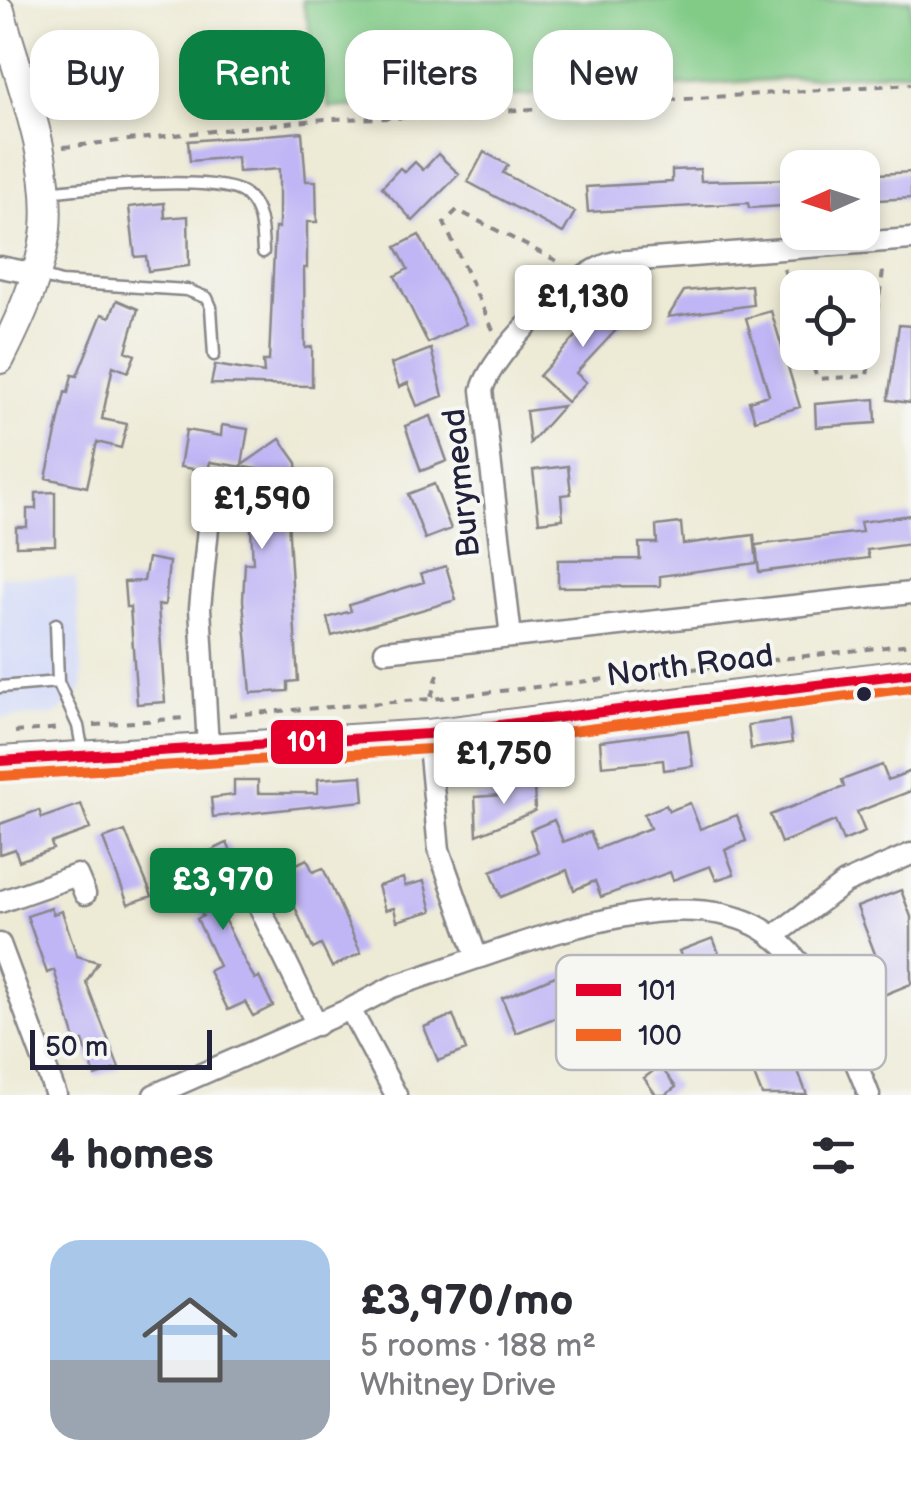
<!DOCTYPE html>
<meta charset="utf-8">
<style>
body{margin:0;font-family:"Balsamiq Sans",sans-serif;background:#f2f2f3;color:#2b2b33;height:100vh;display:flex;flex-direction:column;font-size:38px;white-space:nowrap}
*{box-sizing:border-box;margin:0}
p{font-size:32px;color:#7c7c81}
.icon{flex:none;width:55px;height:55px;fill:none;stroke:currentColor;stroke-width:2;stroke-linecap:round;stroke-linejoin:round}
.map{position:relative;height:1095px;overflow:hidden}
.drawer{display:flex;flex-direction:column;background:#fff;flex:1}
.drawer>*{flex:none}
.top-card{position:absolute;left:30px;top:30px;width:852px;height:90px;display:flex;gap:20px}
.needle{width:65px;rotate:267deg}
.fabs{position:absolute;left:780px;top:150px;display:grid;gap:20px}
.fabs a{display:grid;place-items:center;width:100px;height:100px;border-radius:20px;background:#fff;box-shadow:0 5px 15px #0003;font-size:50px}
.scale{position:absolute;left:30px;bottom:25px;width:182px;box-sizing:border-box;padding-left:10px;border:5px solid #22223b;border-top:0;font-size:28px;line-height:35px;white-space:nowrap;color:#22223b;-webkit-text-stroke:8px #f6f6f2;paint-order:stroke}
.price{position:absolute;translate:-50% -85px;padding:0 22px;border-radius:10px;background:#fff;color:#222;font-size:32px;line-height:65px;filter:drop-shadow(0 2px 5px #0008)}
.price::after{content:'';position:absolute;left:50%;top:60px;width:30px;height:22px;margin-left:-15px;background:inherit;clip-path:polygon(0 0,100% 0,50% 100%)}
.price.selected{background:#0b8043;color:#fff}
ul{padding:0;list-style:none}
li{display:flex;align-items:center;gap:30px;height:250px;padding:0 50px}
li span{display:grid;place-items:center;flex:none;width:280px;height:200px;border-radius:30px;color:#555}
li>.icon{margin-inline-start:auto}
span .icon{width:120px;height:120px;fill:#fffc;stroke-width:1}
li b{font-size:42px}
h2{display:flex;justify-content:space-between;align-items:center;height:120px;padding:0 50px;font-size:42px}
.pill{padding:0 35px;border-radius:30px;background:#fff;box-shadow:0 5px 15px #0003;font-size:35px;line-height:90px}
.pill.selected{background:#0b8043;color:#fff}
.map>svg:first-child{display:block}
</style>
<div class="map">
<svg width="911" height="1095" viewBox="0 0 911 1095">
<rect width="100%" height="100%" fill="#f6f6f2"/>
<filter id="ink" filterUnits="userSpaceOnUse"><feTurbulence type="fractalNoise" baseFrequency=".01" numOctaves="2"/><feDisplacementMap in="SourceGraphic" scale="20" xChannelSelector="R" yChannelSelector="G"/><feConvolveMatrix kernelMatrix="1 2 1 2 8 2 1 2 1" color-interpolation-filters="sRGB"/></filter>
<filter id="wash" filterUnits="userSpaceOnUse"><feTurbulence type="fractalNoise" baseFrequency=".0048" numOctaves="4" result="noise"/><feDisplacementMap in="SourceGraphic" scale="40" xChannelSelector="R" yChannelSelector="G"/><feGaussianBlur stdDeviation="2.25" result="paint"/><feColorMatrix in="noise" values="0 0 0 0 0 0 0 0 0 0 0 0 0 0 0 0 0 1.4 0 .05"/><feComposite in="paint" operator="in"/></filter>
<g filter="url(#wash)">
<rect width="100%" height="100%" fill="#edead5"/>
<path fill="#d2d9f9" d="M0 576 76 578 83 689 55 715 0 718Z"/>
<path fill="#81cb87" stroke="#527661" stroke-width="2.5" d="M302 0H911V71L329 108Z"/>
<g id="blocks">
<path fill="#c0b6f5" d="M133 36 135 59 126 60 130 104 111 107 109 96 93 98 90 71 100 70 96 41Z
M302 132 306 181H316L317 222H307V268H304L305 348 312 347V386L211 384 215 365 264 373 263 361H269L275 228H279V169L238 172 237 157 190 161 188 141Z
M484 152 508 165 503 173 575 212 563 233 468 182Z
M438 154 459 174 413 221 382 187 400 168 405 172 415 162 423 170Z
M700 169 701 181 798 179V205L749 208 748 203 588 212 586 187 672 182V170Z
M911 172V198L862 201V175Z
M164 203 165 218 188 216 189 266 148 271 146 256 135 257 129 207Z
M419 235 466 324 428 343 395 276 408 269 396 247Z
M751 285 753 305 668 317 684 291Z
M613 297 631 314 576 373 586 382 567 402 539 376Z
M117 300 138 309 126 351 135 355 128 372 113 366 102 419 127 424 121 448 97 442 87 487 46 478 65 392 68 393 72 375 77 376 102 314 110 317Z
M771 311 800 407 755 420 749 401 769 395 746 318Z
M899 325 911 326V403L888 400Z
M431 349 443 396 417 406 408 383 399 387 391 364Z
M875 399 876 423 816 427 815 404Z
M563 406 530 443 526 411Z
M431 416 447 461 421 471 405 426Z
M222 425 248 429 242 465 280 439 297 463 301 513 288 519 298 681 288 682V691L251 693 243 600 245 563H253L250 512 261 511 257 469 210 462 208 471 180 467 186 430 221 436Z
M568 466 571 494 561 495 563 519 539 522 533 470Z
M434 484 451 529 425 539 408 494Z
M55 492V545L16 546V527H27V509H36V493Z
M911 515V544L867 550 869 558 759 572 756 545 862 532 860 522Z
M681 523 683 544 754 535 757 563 660 576V586L558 587V560L640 559 639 543H657L656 526Z
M148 558 169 562 165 605H158L165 702 137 704 130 607H126L124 582 144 581Z
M446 566 456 600 332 636 327 618 351 611 349 605 424 582 421 573Z
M789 720 792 743 751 749 748 725Z
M688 730 693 766 664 770 663 760 602 766 600 741Z
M882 765 888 780 911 771V791L857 812 865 832 843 841 835 821 781 843 770 815 844 787 842 780Z
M362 776 364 801 213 817 211 798 234 795V780H258V793H318V779Z
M534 784 535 811 477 835 475 797 502 795V786Z
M690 803 700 829 737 815 746 841 725 850 734 874 716 880 710 866 673 880 670 872 601 897 595 881 574 890 567 870 501 897 491 871 538 852 530 830 554 820 563 842 590 832 597 849 650 828 644 814 666 805 669 811Z
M81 804 90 829 51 843 53 849 19 861 15 849 0 854V824L39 810 42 818Z
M125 831 152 896 128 904 103 839Z
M227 843 239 868 207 884 247 966 255 979 259 977 273 1006 253 1016 245 1002 228 1010 209 971 219 966 197 919 203 916 179 866Z
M307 859 313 872 323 868 361 953 332 967 321 945 313 949 280 872Z
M403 878 405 886 424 881 432 911 397 921 394 908 385 910 378 886Z
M901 890 911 917V984L881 996 876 983 862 988 854 968 877 959 857 907Z
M51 908 53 914 62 911 77 956 98 962 86 982 119 1068 95 1076 83 1041 76 1043 54 970 47 973 27 916Z
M713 938 732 987 699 1000 679 951Z
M599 958 611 990 586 999 588 1005 516 1033 502 998Z
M754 992 778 1055 790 1050 807 1095H762L749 1062 745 1063 722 1005Z
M453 1015 466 1050 438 1061 424 1027Z
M660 1066 676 1087 665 1095H656L644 1078Z"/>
</g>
</g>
<g filter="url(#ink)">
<use href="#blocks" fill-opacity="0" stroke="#888688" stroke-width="2.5"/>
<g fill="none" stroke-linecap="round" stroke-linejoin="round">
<defs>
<path id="lane" d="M47 192C82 188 223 173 246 195 262 209 262 232 263 252
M37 275 61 282 187 290 207 298 211 307 214 355
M56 624 58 682 78 726 83 753
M0 687 58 682"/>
<path id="street" d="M0 267 36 274
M511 637 482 390C492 352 577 269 615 262L911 239
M385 651 911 593
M428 734 439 850 477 958C553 933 677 887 755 925 810 952 848 1041 869 1095
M208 747 200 608 209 518
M0 902 77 875 85 894
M258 904 317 1025
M773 937 845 883 911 854
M0 944 56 1095
M350 1009 392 987 477 958
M154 1095 350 1009 396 1095"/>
<path id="secondary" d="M0 11C19 80 52 157 46 229 41 274 20 319 0 359
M0 761 428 734 911 673"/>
</defs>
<use href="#lane" stroke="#888688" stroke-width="15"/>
<use href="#street" stroke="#888688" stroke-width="25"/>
<use href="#secondary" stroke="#888688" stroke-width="32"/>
<path stroke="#888688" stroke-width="4" stroke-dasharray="8 8" stroke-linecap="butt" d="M63 147 325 119 395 118 911 84
M784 269 798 314
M493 330 444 223 457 210 563 264
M809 352 817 379 867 376 884 265
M431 697 440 668
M229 715 431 699 911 644
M94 725 185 718
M15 732 60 728"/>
<use href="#lane" stroke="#fff" stroke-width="10"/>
<use href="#street" stroke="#fff" stroke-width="20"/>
<use href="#secondary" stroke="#fff" stroke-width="28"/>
<defs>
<path id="bus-1" d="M0 761 428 734 911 673"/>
<path id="bus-2" d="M1 776 430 749 911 688"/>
</defs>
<use href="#bus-1" stroke="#f6f6f2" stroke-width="18"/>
<use href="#bus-2" stroke="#f6f6f2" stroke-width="18"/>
<use href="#bus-1" stroke="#e4002b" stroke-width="10"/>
<use href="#bus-2" stroke="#f26522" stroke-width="10"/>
</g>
</g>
<circle fill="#22223b" stroke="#f6f6f2" stroke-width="4" cx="864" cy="694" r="9"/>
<g text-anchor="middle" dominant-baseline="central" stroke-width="8" stroke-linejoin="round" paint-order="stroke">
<g font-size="32" fill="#22223b" stroke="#f6f6f2">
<text transform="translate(462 483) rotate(-96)">Burymead</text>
<text transform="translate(690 666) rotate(-7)">North Road</text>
</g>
</g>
<rect x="556" y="955" width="330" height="115" rx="15" fill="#f6f6f2" stroke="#b6b6bb" stroke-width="2.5"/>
<rect x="576" y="984" width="45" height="12" fill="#e4002b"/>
<rect x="576" y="1029" width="45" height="12" fill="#f26522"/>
<g font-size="28" fill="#22223b">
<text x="638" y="1000">101</text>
<text x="638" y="1045">100</text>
</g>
<rect stroke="#f6f6f2" stroke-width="4" x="269" y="718" width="76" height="48" rx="10" fill="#e4002b"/>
<g font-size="28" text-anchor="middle" font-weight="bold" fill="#fff">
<text x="307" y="751">101</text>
</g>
</svg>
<div class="fabs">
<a><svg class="needle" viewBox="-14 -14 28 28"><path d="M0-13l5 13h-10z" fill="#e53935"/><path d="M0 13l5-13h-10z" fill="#7c7c81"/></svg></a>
<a><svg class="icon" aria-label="locate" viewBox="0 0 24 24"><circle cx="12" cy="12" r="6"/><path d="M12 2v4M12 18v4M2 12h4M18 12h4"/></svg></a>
</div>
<div class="scale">50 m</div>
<b class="price" style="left:583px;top:350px">£1,130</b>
<b class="price" style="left:262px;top:552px">£1,590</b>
<b class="price" style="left:504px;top:807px">£1,750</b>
<b class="price selected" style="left:223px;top:933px">£3,970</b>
<div class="top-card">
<a class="pill">Buy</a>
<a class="pill selected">Rent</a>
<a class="pill">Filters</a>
<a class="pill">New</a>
</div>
</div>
<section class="drawer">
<h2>4 homes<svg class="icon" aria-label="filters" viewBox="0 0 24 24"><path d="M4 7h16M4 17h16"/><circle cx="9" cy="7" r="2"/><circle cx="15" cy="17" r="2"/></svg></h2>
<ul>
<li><span style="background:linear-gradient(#a9c7e8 60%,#9aa5b1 0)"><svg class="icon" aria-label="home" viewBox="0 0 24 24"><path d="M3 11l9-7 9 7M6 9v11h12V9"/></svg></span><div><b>£3,970/mo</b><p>5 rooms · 188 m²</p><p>Whitney Drive</p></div></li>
</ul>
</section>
